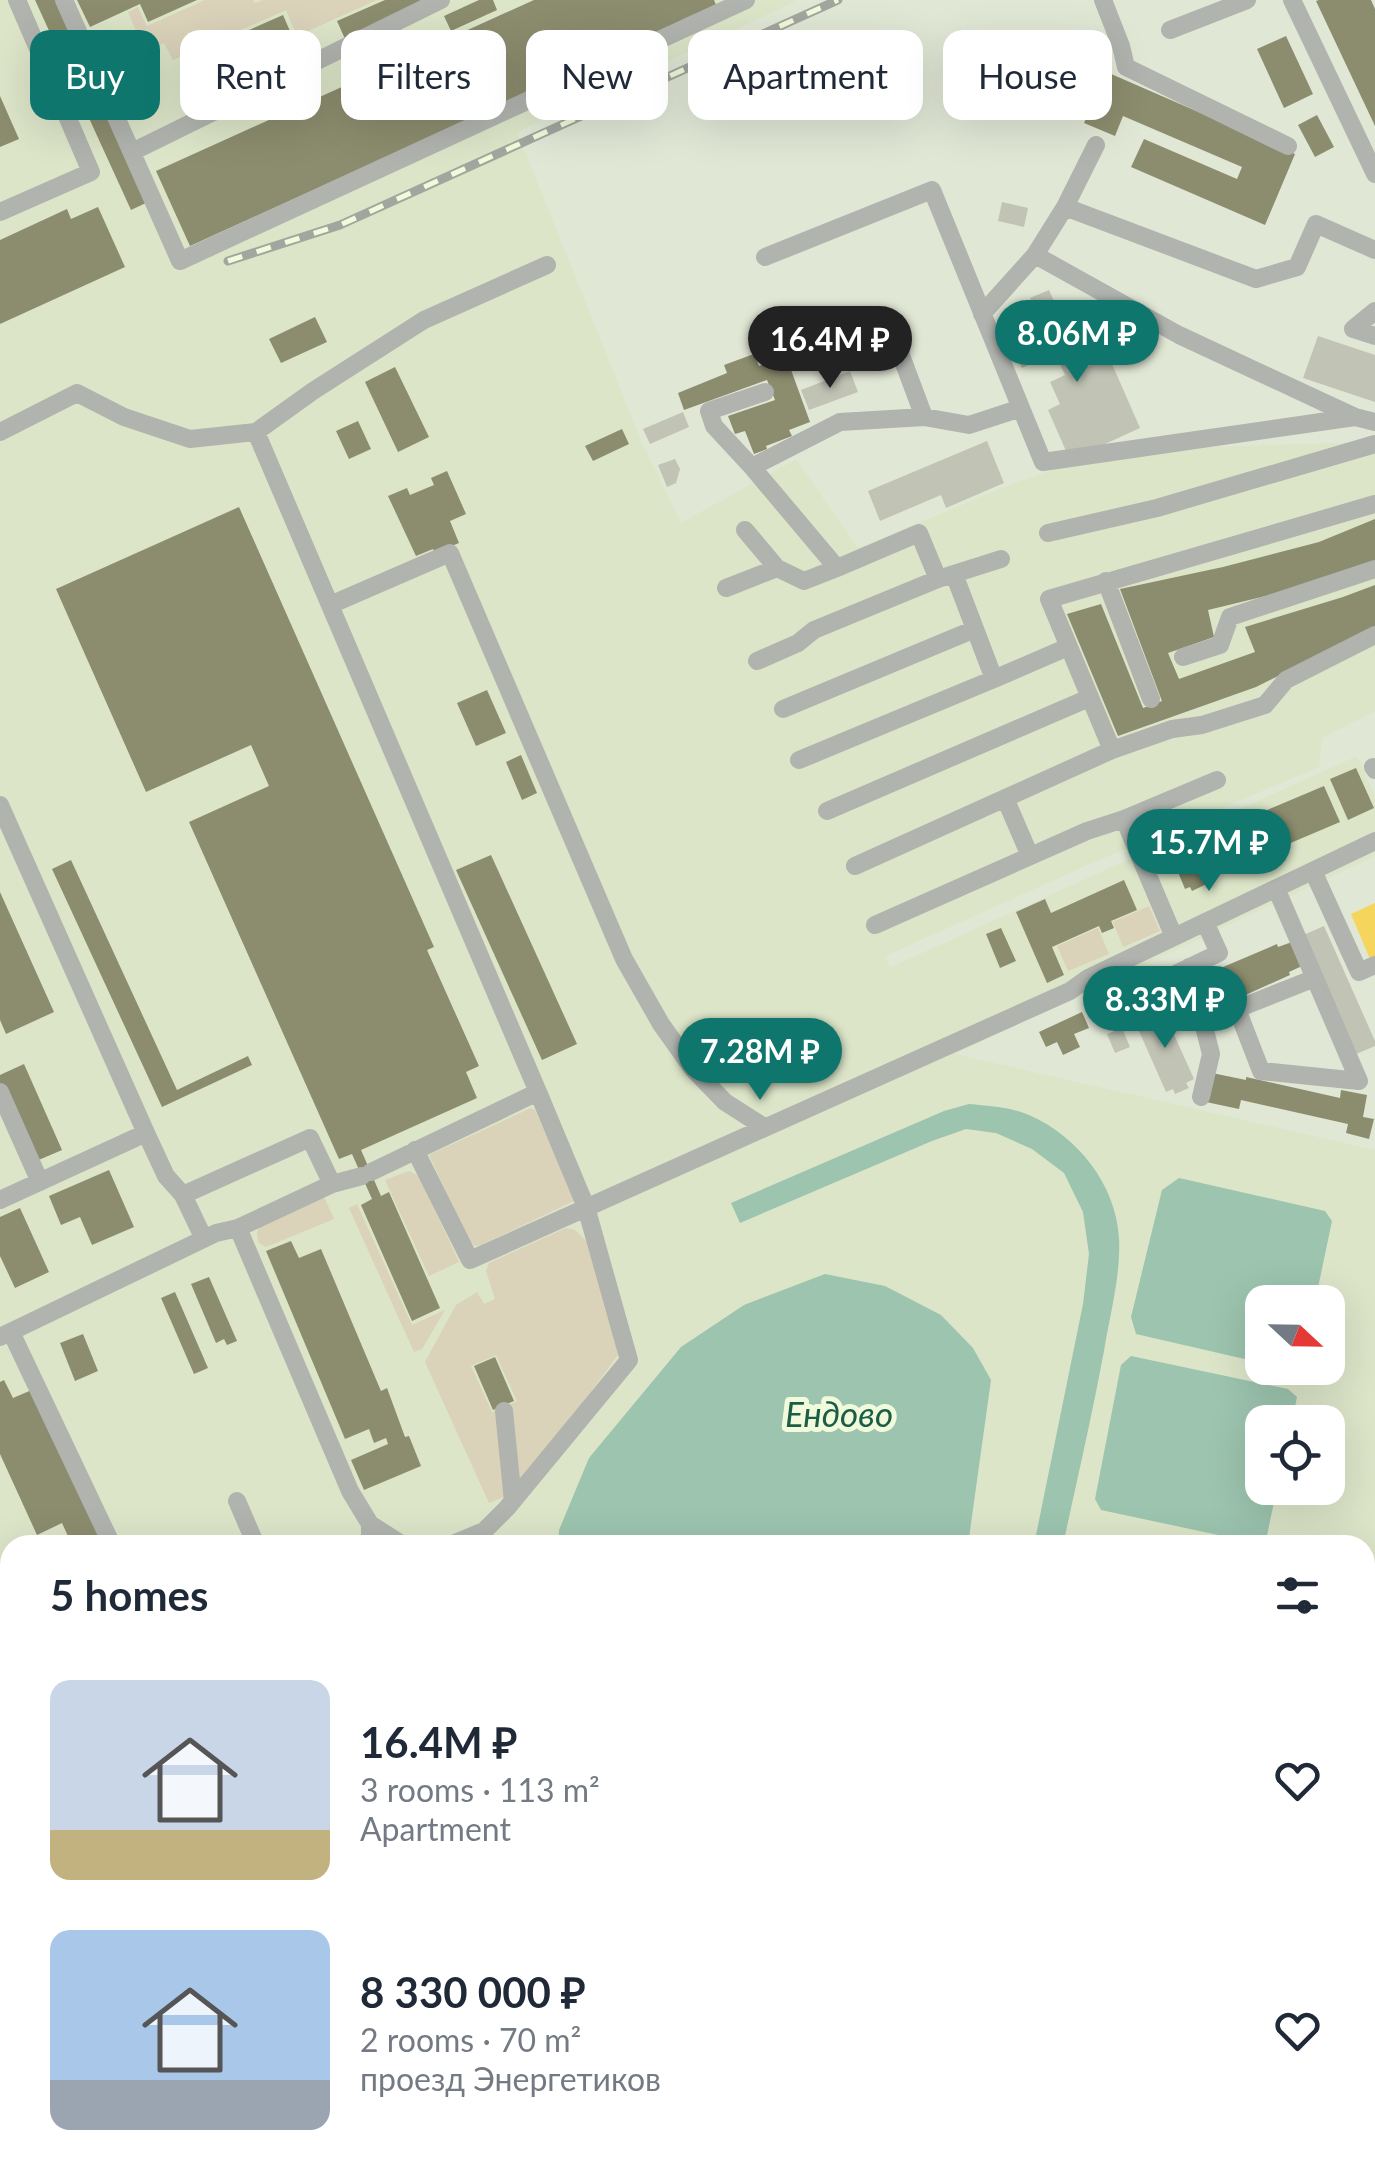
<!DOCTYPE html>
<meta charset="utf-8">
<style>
body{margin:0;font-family:Lato,sans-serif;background:#f2f2f3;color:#1f2937;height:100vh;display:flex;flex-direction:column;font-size:38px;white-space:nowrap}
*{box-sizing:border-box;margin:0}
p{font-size:32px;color:#747a83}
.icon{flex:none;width:55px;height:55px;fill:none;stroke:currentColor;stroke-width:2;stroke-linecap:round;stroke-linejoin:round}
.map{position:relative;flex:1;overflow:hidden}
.panel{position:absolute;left:0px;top:1535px;width:1375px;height:642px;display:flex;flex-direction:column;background:#fff;border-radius:30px 30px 0 0;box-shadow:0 10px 40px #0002}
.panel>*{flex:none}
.banner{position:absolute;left:30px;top:30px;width:1315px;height:90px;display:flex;gap:20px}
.needle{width:65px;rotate:112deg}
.buttons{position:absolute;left:1245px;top:1285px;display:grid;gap:20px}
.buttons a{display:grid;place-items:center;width:100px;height:100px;border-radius:20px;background:#fff;box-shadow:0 10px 40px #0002;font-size:50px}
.price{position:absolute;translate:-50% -85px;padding:0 22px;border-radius:35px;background:#0f766e;color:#fff;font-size:32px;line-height:65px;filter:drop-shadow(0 2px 5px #0008)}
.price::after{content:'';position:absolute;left:50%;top:60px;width:30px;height:22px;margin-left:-15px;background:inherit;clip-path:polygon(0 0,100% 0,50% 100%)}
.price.active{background:#222;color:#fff}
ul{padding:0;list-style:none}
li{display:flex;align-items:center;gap:30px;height:250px;padding:0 50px}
li span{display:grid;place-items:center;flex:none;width:280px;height:200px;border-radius:20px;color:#555}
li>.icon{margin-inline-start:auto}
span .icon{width:120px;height:120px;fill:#fffc;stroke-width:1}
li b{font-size:42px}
h2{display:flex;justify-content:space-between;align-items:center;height:120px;padding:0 50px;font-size:42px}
.tag{padding:0 35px;border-radius:20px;background:#fff;box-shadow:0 10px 40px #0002;font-size:35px;line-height:90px}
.tag.active{background:#0f766e;color:#fff}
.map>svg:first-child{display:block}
</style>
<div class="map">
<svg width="1375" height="2177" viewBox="0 0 1375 2177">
<rect width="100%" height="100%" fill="#e1e7d5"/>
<path fill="#dce5c8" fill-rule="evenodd" d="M0 0H798L517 132 640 438 681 523 796 459 858 548 1007 486 1110 450 1366 442 1375 444V711L1322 738 1319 767 1106 857 885 956 891 967 1357 756 1375 796V856L955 1054 1375 1150V1911L1365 1941V1545H10V2168H1291L1288 2177H0ZM1262 1302H1328V1368H1262ZM1262 1422H1328V1488H1262Z"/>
<path fill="#dad2b9" d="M205 0H253L255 3 263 0H377L297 36 286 10 173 60 164 43 138 54 140 61 113 74 101 46 136 31 128 12 138 7 147 26Z
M1149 906 1160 931 1123 947 1113 922Z
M1098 928 1109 954 1068 971 1057 946Z
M531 1108 535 1110 576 1200 481 1245 475 1246 469 1241 429 1155Z
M409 1171 419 1176 459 1262 429 1276 385 1180Z
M324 1197 334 1219 266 1247 258 1242 257 1232 261 1225Z
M357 1204 412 1325 445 1310 422 1349 414 1352 349 1208Z
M566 1228 575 1230 590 1245 620 1352 520 1489 507 1406 517 1401 496 1355 471 1366 492 1412 501 1409 509 1495 489 1503 425 1362 456 1305 477 1292 484 1304 495 1299 486 1271 489 1263Z
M966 2168H1217L1258 2174 1265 2177H971Z"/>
<path fill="#9cc4ae" d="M969 1104C989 1106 1010 1107 1029 1115 1077 1136 1116 1184 1119 1238 1121 1275 1110 1314 1104 1351 1092 1416 1077 1480 1063 1545H1034L1083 1304 1089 1254 1083 1212 1064 1173 1032 1149 996 1133 966 1129 932 1141 740 1223 731 1203 944 1111Z
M1179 1178 1325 1211 1332 1221 1315 1302H1262V1363L1136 1334 1131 1317 1162 1190Z
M825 1274 885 1286 941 1315 973 1348 991 1380 968 1545H558L559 1530 589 1458 681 1347 744 1305Z
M1131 1356 1288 1389 1297 1397 1292 1422H1262V1488H1277L1266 1540 1251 1542 1101 1510 1095 1499 1121 1365Z"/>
<path fill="#f6d55c" d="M1375 903V956L1370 959 1351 914Z"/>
<path fill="#8c8c6e" d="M35 0H56L148 202 131 210Z
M77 0H197L148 22 140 4 90 27Z
M385 0H432L345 39 337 21Z
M479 0H493L497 10 451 31 444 16Z
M534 0H714L717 7 190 246 156 171Z
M1319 0H1371L1375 9V126L1316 1Z
M283 15 296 45 237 71 224 41Z
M1286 36 1313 94 1284 108 1257 49Z
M399 39 405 51 367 68 361 56Z
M1079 60 1295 154 1265 225 1131 167 1144 139 1237 179 1242 167 1123 116 1115 136 1084 123 1093 103 1065 91Z
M139 63 155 104 135 113 117 72Z
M0 96 19 139 0 147Z
M1317 115 1334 147 1315 157 1298 125Z
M98 207 125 267 0 324V240L67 209 71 219Z
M315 317 327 342 281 363 269 339Z
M754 354 759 366 786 356 810 422 789 430 792 436 766 446 767 449 754 454 745 431 735 434 728 416 775 400 767 380 684 410 678 393 727 373 724 365Z
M395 367 429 437 398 452 365 382Z
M358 421 371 449 349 459 336 431Z
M622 429 629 444 593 461 585 446Z
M447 471 466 514 450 521 459 543 435 553 433 549 416 556 388 496 407 488 410 495 434 485 431 478Z
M239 507 434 947 427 950 479 1066 466 1072 477 1098 361 1150 381 1196 389 1192 440 1308 412 1321 361 1205 372 1199 352 1154 339 1159 189 822 269 786 251 745 146 792 56 589Z
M1375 519V561L1290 590 1208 610 1214 637 1168 653 1179 679 1255 652 1245 627 1343 597 1375 585V628L1256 687 1118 736 1067 614 1101 604 1143 708 1162 701 1120 589 1223 567 1319 542Z
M487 690 506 733 476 746 457 703Z
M521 755 537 793 522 800 506 762Z
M1356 768 1374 808 1348 820 1330 779Z
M1324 786 1340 822 1211 877 1213 881 1192 891 1190 887 1185 889 1173 860 1251 826 1248 818Z
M491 855 577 1044 542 1060 456 870Z
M71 860 177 1090 248 1056 252 1065 162 1107 52 869Z
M1124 880 1137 910 1111 921 1114 928 1102 933 1099 926 1052 947 1064 975 1047 983 1016 912 1045 899 1051 913Z
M0 892 54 1012 6 1034 0 1020Z
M1001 928 1016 961 1000 968 986 934Z
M1292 942 1302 966 1289 972 1290 975 1219 1007 1214 995 1225 990 1216 970 1277 944 1278 947Z
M1082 1012 1089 1028 1074 1034 1080 1047 1063 1055 1057 1042 1046 1047 1039 1032Z
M24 1064 62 1150 34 1162 0 1087V1075Z
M1212 1073 1246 1080V1077L1340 1098 1341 1090 1367 1095 1363 1117 1374 1119 1369 1139 1346 1133 1348 1124 1241 1100 1239 1109 1206 1102Z
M109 1170 134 1227 92 1245 80 1217 61 1225 49 1196Z
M20 1208 49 1272 15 1288 0 1256V1217Z
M291 1241 299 1258 321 1249 381 1391 387 1388 405 1437 409 1436 421 1466 364 1490 351 1460 388 1444 386 1438 374 1443 369 1429 345 1439 266 1251Z
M209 1277 237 1341 227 1345 224 1339 216 1343 191 1284Z
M175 1292 208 1368 194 1374 161 1298Z
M83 1334 98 1371 75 1381 60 1343Z
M495 1357 514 1401 493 1410 474 1366Z
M4 1380 13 1398 34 1389 106 1545H72L62 1523 37 1535 0 1454V1382Z
M1365 2133 1375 2137V2174L1365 2169Z
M396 2168H443L447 2177H399Z
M702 2168H736L732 2177H698Z"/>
<path fill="#c1c3b5" d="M1002 202 1028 208 1024 227 998 221Z
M1049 290 1084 368 1109 357 1140 428 1070 460 1048 410 1060 404 1050 382 1065 375 1055 353 1022 368 1009 340 1042 326 1030 298Z
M1318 336 1375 355V402L1303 378Z
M850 371 858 392 809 410 801 390Z
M683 412 689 427 650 444 643 429Z
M987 441 1004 483 946 508 941 495 880 521 868 491Z
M675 459 680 469 676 483 667 487 658 465Z
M1324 926 1375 1041V1046L1354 1055 1301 936Z
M1154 1008 1157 1013 1163 1010 1194 1079 1186 1083 1189 1088 1175 1094 1173 1089 1166 1092 1135 1022 1146 1017 1143 1013Z
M1122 1028 1130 1047 1115 1053 1107 1034Z"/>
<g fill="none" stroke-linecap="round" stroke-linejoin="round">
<path stroke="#b0b3ae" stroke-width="18" d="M64 0 180 261 746 0
M1103 0 1121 46 1126 67 1288 146
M1292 0 1375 174
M1170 30 1247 0
M1096 145 1065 207 1256 279 1297 267 1316 224 1375 250
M132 152 441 0
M1065 207 1035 255 1179 335 1355 417
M0 212 91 172 17 0
M765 257 932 190 1043 462 1355 417 1375 422
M1375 311 1353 329 1375 336
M982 314 1035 255
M896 342 924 417 969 425 1021 408
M765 392 709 411 714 426 752 467 840 422 924 417
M0 432 77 393 124 417 190 439 256 432 313 391 424 320 547 265
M256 432 538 1092
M752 467 837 568 919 533 938 579 1001 559
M1375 504 1049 599 1112 750 1172 729 1202 725 1265 705 1286 680 1375 635
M745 530 777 568 804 581 837 568
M1048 533 1157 508 1375 444
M1106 581 1151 699
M726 588 777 568
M330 605 450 553 624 959 661 1024 693 1069 725 1102 764 1127
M1183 657 1220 645 1230 617 1375 569
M757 661 798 643 814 630 938 579
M994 679 1068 647
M783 709 975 629 954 574
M799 760 994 679 975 629
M1373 767 1375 770
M1005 798 1030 856
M0 805 146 1133
M827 811 1089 698
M855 866 1112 750
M1313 871 1359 972 1375 965
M1276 888 1359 1081 1261 1071 1237 1009 1315 978
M875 925 1087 831 1124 819
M1174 937 1124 819 1217 780
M1189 967 1211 1054 1201 1097
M1098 1011 1219 953 1205 922
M0 1092 40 1182
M415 1150 470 1260 1070 991 1088 978 1375 841
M371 1172 538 1092 586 1207 629 1360 507 1508 484 1531 450 1545
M332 1184 238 1228 350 1491 370 1524
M183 1195 204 1239
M0 1200 146 1133 166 1176 183 1195 310 1138 332 1184 362 1176
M11 1332 112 1545
M0 1337 216 1233 238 1228
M504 1411 513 1501
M237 1501 256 1545
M370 1545V1524L403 1545
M0 1922 10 1945
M1365 1944 1375 1939
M1365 2061 1375 2033
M1365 2073 1375 2077
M1365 2128 1375 2131
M111 2168 117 2177
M228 2168 233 2177
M451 2168 455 2177
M1269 2168 1285 2170
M1339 2168 1360 2177
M538 2177 543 2168
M661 2177 665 2168
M744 2177 747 2168
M1324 2177 1327 2168"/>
<defs>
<path id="rail" d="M228 261 340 225 838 0"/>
</defs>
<use href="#rail" stroke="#a2a69e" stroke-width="9"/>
<use href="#rail" stroke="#f1fbdb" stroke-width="5" stroke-dasharray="15" stroke-linecap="butt"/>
</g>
<g text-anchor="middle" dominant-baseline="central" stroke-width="10" stroke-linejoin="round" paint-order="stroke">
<g font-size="35" font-style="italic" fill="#1b5e47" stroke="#f1fbdb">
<text x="839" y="1413">Ендово</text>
</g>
</g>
</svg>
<div class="buttons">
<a><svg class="needle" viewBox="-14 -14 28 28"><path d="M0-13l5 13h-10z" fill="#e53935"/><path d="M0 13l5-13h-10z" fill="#747a83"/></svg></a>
<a><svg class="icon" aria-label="locate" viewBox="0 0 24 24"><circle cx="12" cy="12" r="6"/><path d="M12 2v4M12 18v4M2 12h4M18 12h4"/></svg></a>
</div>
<b class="price" style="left:1077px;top:385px">8.06M ₽</b>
<b class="price active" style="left:830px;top:391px">16.4M ₽</b>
<b class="price" style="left:1209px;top:894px">15.7M ₽</b>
<b class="price" style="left:1165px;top:1051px">8.33M ₽</b>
<b class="price" style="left:760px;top:1103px">7.28M ₽</b>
<div class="banner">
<a class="tag active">Buy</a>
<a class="tag">Rent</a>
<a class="tag">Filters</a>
<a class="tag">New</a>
<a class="tag">Apartment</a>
<a class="tag">House</a>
</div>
<section class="panel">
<h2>5 homes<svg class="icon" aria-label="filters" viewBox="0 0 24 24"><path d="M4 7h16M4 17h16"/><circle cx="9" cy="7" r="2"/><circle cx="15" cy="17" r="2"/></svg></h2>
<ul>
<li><span style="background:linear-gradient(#c9d6e8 75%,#c2b280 0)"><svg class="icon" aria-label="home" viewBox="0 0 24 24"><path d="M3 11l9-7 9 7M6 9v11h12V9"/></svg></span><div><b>16.4M ₽</b><p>3 rooms · 113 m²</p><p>Apartment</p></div><svg class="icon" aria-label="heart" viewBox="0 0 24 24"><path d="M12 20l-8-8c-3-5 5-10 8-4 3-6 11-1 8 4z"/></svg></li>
<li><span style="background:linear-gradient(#a9c7e8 75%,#9aa5b1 0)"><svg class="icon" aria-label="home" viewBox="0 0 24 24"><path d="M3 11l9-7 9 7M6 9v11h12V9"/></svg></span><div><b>8 330 000 ₽</b><p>2 rooms · 70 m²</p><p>проезд Энергетиков</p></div><svg class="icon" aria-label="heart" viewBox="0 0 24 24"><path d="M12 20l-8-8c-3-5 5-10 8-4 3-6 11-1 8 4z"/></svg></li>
</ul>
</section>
</div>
